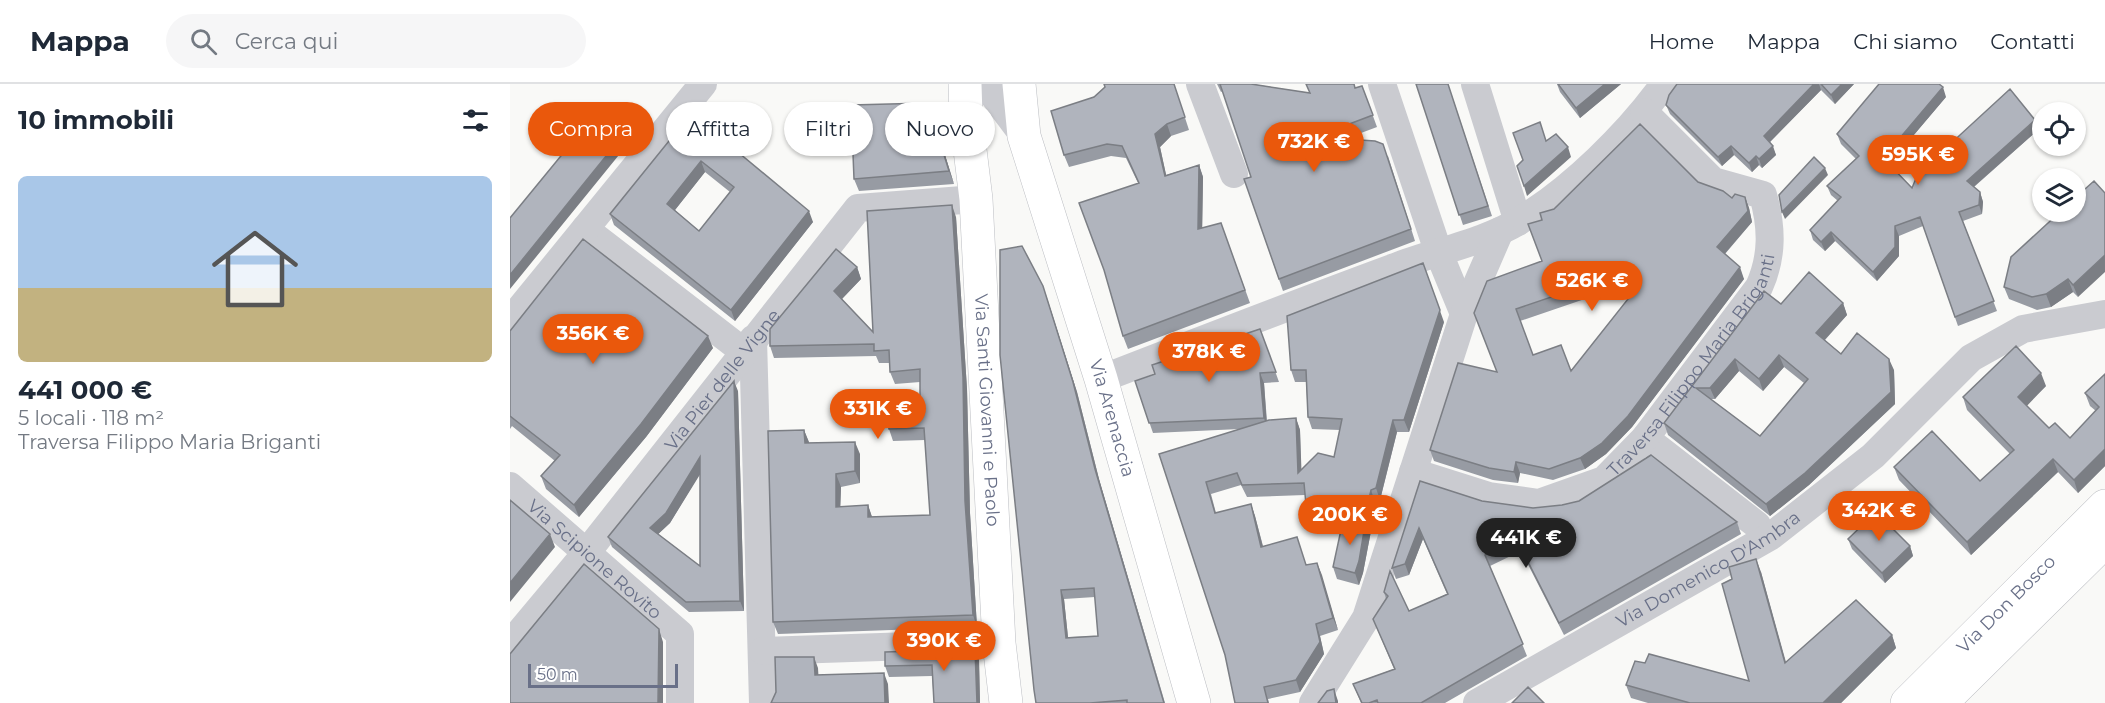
<!DOCTYPE html>
<html lang="it">
<meta charset="utf-8">
<style>
body{margin:0;font-family:Montserrat,sans-serif;background:#f6f6f7;color:#1f2937;height:100vh;display:flex;flex-direction:column;font-size:22px;white-space:nowrap}
*{box-sizing:border-box;margin:0}
p{font-size:20px;color:#747a83}
.icon{flex:none;width:33px;height:33px;fill:none;stroke:currentColor;stroke-width:2;stroke-linecap:round;stroke-linejoin:round}
.map{position:relative;flex:1;overflow:hidden}
.panel{display:flex;flex-direction:column;background:#fff;width:510px}
.panel>*{flex:none}
.top-card{position:absolute;left:18px;top:18px;width:570px;height:54px;display:flex;gap:12px}
.tools{position:absolute;left:1522px;top:18px;display:grid;gap:12px}
.tools a{display:grid;place-items:center;width:54px;height:54px;border-radius:50%;background:#fff;box-shadow:0 2px 4px #0004;font-size:30px}
.scale{position:absolute;left:18px;bottom:15px;width:150px;box-sizing:border-box;padding-left:6px;border:3px solid #697088;border-top:0;font-size:16px;line-height:21px;white-space:nowrap;color:#697088;-webkit-text-stroke:4px #fff;paint-order:stroke}
.price{position:absolute;translate:-50% -51px;padding:0 14px;border-radius:21px;background:#ea580c;color:#fff;font-size:20px;line-height:39px;filter:drop-shadow(0 2px 3px #0008)}
.price::after{content:'';position:absolute;left:50%;top:36px;width:18px;height:14px;margin-left:-9px;background:inherit;clip-path:polygon(0 0,100% 0,50% 100%)}
.price.active{background:#222;color:#fff}
ul{padding:0;list-style:none}
li{display:grid;align-content:center;gap:12px;height:318px;padding:0 18px}
li span{display:grid;place-items:center;height:186px;border-radius:9px;color:#555}
li>.icon{margin-inline-start:auto}
span .icon{width:108px;height:108px;fill:#fffc;stroke-width:1}
li b{font-size:26px}
h2{display:flex;justify-content:space-between;align-items:center;height:72px;padding:0 18px;font-size:26px}
.chip{padding:0 21px;border-radius:27px;background:#fff;box-shadow:0 2px 4px #0004;font-size:21px;line-height:54px}
.chip.active{background:#ea580c;color:#fff}
header{display:flex;align-items:center;gap:36px;box-sizing:border-box;height:84px;padding:0 30px;background:#fff;border-bottom:2px solid #e0e1e3}
header strong{font-size:28px}
nav{display:flex;gap:33px;margin-inline-start:auto;font-size:21px}
.search{width:420px;height:54px;background:#f6f6f7;display:flex;align-items:center;gap:15px;box-sizing:border-box;padding:0 21px;border-radius:33px;color:#747a83;font-size:22px}
main{display:flex;flex:1;min-height:0}
.map>svg:first-child{display:block}
</style>
<header>
<strong>Mappa</strong>
<div class="search"><svg class="icon" aria-label="search" viewBox="0 0 24 24"><circle cx="10" cy="10" r="6"/><path d="M15 15l6 6"/></svg>Cerca qui</div>
<nav><a>Home</a><a>Mappa</a><a>Chi siamo</a><a>Contatti</a></nav>
</header>
<main>
<section class="panel">
<h2>10 immobili<svg class="icon" aria-label="filters" viewBox="0 0 24 24"><path d="M4 7h16M4 17h16"/><circle cx="9" cy="7" r="2"/><circle cx="15" cy="17" r="2"/></svg></h2>
<ul>
<li><span style="background:linear-gradient(#a9c7e8 60%,#c2b280 0)"><svg class="icon" aria-label="home" viewBox="0 0 24 24"><path d="M3 11l9-7 9 7M6 9v11h12V9"/></svg></span><div><b>441 000 €</b><p>5 locali · 118 m²</p><p>Traversa Filippo Maria Briganti</p></div></li>
</ul>
</section>
<div class="map">
<svg width="1595" height="619" viewBox="0 0 1595 619">
<rect width="100%" height="100%" fill="#f9f9f7"/>
<g fill="none" stroke-linecap="round" stroke-linejoin="round">
<defs>
<g id="major">
<path id="s5" d="M455 0 456 33 466 115 489 559 496 619"/>
<path id="s6" d="M509 0 514 52 591 295 684 619"/>
<path id="s7" d="M1397 619 1595 422"/>
<path d="M1431 619 1595 457"/>
</g>
</defs>
<use href="#major" stroke="#bcbec3" stroke-width="34"/>
<g stroke="#cacbd0" stroke-width="28">
<path d="M475 0 514 52"/>
<path d="M690 0 724 90"/>
<path d="M872 0 928 167 954 230"/>
<path d="M965 0 1008 138"/>
<path d="M75 145 233 267"/>
<path d="M0 237 193 0"/>
<path d="M243 255 253 619"/>
<path d="M591 295C689 257 787 219 885 183 923 168 975 158 1009 137 1061 106 1119 49 1154 0"/>
<path d="M1135 354 1247 441"/>
<path id="s1" d="M903 388 979 412 1029 419 1094 396 1135 354 1249 203C1263 172 1262 143 1253 111L1203 97 1134 28"/>
<path id="s2" d="M0 402 170 550V619"/>
<path id="s3" d="M0 560 77 468 348 124 466 115"/>
<path d="M253 567 489 559"/>
<path d="M803 619 856 534 954 230 990 147"/>
<path id="s4" d="M967 619 1261 452 1363 372 1461 274 1513 245 1595 230"/>
</g>
<use href="#major" stroke="#fff" stroke-width="33"/>
</g>
<path fill="#979ba3" fill-rule="evenodd" d="M664 0 679 46 661 52 650 63 656 91 689 81 693 93 692 144 711 139 740 219 618 265 613 252 628 99 616 74 601 72 559 83 554 71 584 13 595 3Z
M707 0H742L800 9 845 4 852 2 867 43 835 55 878 72 905 157 773 207 734 95 741 93 713 7 711 8Z
M906 0H938L982 132 953 141Z
M1047 0H1111L1070 34 1050 8Z
M1167 0H1344L1325 20 1311 6 1260 58 1266 71 1252 84 1249 81 1242 88 1224 71 1212 82 1160 30 1156 21Z
M1436 13 1379 80 1402 104 1425 74 1528 46 1464 103 1470 108 1473 118 1472 130 1453 137 1487 227 1448 242 1413 142 1389 152V172L1367 197 1325 157 1315 167 1303 156 1300 146 1328 117 1321 111 1317 102 1346 75 1331 60 1327 50Z
M423 32 444 100 349 107 344 95Z
M215 58 303 138 225 237 104 141 100 130ZM195 88 220 108 189 147 165 126Z
M1188 98 1222 114 1235 113 1239 124 1242 138 1215 170 1234 195 1122 343 1096 370 1075 385 1043 396 1010 389 1008 399 983 396 924 377 920 366 987 288 964 229 1032 177ZM1104 205 1118 215 1061 287 1023 271 1010 237Z
M1550 128 1568 213 1563 208 1541 223 1527 226 1499 215 1494 203Z
M446 133 457 305 460 429 467 543 268 550 263 538 294 346 299 359 350 370V399L331 403 330 423 358 421 362 433 420 431 415 356 383 357 379 345 410 321V298L385 300 380 288V279H369L366 272 264 274 260 262 347 183 351 195 332 215 363 248Z
M1254 207 1271 220 1333 219 1337 231 1315 256 1331 270 1384 286 1385 320 1299 401 1260 432 1158 351 1154 339ZM1274 283 1294 299 1250 352 1201 315H1205L1229 287 1253 307Z
M536 211 567 308 589 395 655 619H526ZM585 513 588 552 558 553 554 515Z
M934 238 899 348H887L870 416 865 418 864 427 801 433 796 421 795 411 737 413 731 401 701 410 706 429 741 420 745 432 753 462 797 481 807 479 828 546 810 552 814 570 790 608 758 615 759 619H725L715 571 649 370 730 345 643 349 625 297 645 290 750 245 769 298 754 299 757 337 786 334 790 346 791 385 824 373 830 346 802 345 798 333 796 298H785L781 286Z
M0 247 203 264 136 353 69 433 36 405 31 392 45 377 2 342 0 345Z
M1595 290V382L1568 409 1548 388 1461 471 1389 396 1384 383 1470 397 1500 370 1457 326 1453 313 1536 302 1516 321 1539 344 1560 354 1586 327 1580 322 1575 309Z
M228 307 234 527 179 528 102 463 98 453ZM190 389V482L148 450 160 439Z
M910 397 972 417 1023 424 1227 438 1231 450 1054 551 1011 467 980 482 1017 572 935 619H851L843 600 884 585 863 535 876 515 874 508 899 527 937 510 913 455 899 491 886 495 882 484Z
M856 435 861 447 853 489 849 501 827 495 823 483Z
M1338 455 1400 462 1403 472 1375 499 1342 465Z
M1251 488 1276 578 1382 551 1386 564 1331 619H1138L1121 614 1116 601 1135 579 1239 597Z
M465 565 469 576 470 619H424L422 592 379 593 375 582Z"/>
<path fill="#7b7e84" d="M1095 0H1111L1070 34 1066 24Z
M1304 0H1309L1311 6 1257 61 1254 52Z
M1332 0H1344L1325 20 1321 11Z
M1433 3 1436 13 1376 84 1373 74Z
M418 19 423 32 444 100 439 87Z
M1525 36 1528 46 1460 106 1457 97Z
M657 40 661 52 650 63 659 104 655 92 645 50Z
M109 56 113 66 0 205V191Z
M1221 62 1224 71 1212 82 1208 73Z
M1263 62 1266 71 1252 84 1249 75Z
M1058 63 1061 73 1017 112 1014 102Z
M1246 72 1249 81 1242 88 1239 79Z
M191 77 195 88 161 131 157 120Z
M689 81 693 93 692 158 688 145Z
M1315 84 1318 91 1275 135 1272 128Z
M1470 108 1473 118 1472 130 1469 121Z
M1235 113 1239 124 1242 138 1211 174 1207 163Z
M442 121 446 133 457 305 460 429 467 543 463 531 455 417Z
M299 127 303 138 225 237 221 226Z
M1385 142 1389 152V172L1367 197 1363 188Z
M1321 148 1325 157 1315 167 1311 158Z
M1595 171V188L1568 213 1563 201Z
M913 179 934 238 899 348 894 336Z
M347 183 351 195 328 219 324 207Z
M1230 183 1234 195 1122 343 1096 370 1075 385 1070 374Z
M1558 195 1563 208 1541 223 1536 210Z
M536 211 567 308 589 395 655 619 585 385Z
M1333 219 1337 231 1310 261 1306 249Z
M198 252 203 264 136 353 69 433 64 421Z
M1269 271 1274 283 1253 307 1249 295Z
M1225 275 1229 287 1205 315 1200 304Z
M1379 275 1384 286 1385 320 1299 401 1260 432 1256 420Z
M750 289 754 299 757 344 754 334Z
M1531 289 1536 302 1513 326 1508 313Z
M224 297 228 307 234 527 230 517Z
M786 334 790 346 792 401 788 389Z
M883 336 887 348 870 416 866 404Z
M294 346 299 358V371L295 359Z
M345 358 350 370V399L345 387Z
M1595 365V382L1568 409 1564 396Z
M190 373 194 384 160 439 143 455 140 444Z
M1543 375 1548 388 1461 471 1457 458Z
M1006 378 1010 389 1008 399 1004 388Z
M326 390 331 403 330 435 326 423Z
M861 406 865 418 864 427 859 415Z
M741 420 745 432 756 475 751 463Z
M358 421 362 433H358Z
M856 435 861 447 853 489 849 501 845 489Z
M909 444 913 455 899 491 895 480Z
M40 450 45 463 0 518V499Z
M1400 462 1403 472 1375 499 1372 489Z
M1246 475 1251 488 1279 591 1275 579Z
M807 479 812 491 828 546 823 534Z
M551 506 554 515 559 563 556 554Z
M806 540 810 552 814 570 790 608 786 596Z
M149 545 153 558V619H148Z
M1382 551 1386 564 1331 619H1313Z
M465 565 469 576 470 619H467Z
M304 573 308 584 309 601 305 591Z
M374 589 378 600 379 619H375Z
M824 605 828 617V619H826Z"/>
<path fill="#b0b4bd" stroke="#7b7e84" stroke-width="1.5" fill-rule="evenodd" d="M594 0H664L675 33 657 40 645 50 655 92 689 81 688 145 711 139 735 206 613 252 594 186 569 119 629 99 612 62 597 60 554 71 541 27 584 13 595 3Z
M710 0H741L800 9 796 0H844L845 4 852 2 863 31 805 53 865 57 873 60 901 145 769 195 734 95 741 93Z
M906 0H938L978 122 949 131Z
M1048 0H1095L1066 24Z
M1167 0H1304L1254 52 1263 62 1249 75 1246 72 1239 79 1221 62 1208 73 1156 21 1159 11Z
M1311 0H1332L1321 11Z
M1369 0H1429L1433 3 1373 74 1402 104 1412 80 1422 70 1425 74 1500 5 1525 36 1457 97 1470 108 1469 121 1449 128 1484 217 1445 233 1410 133 1385 142V163L1363 188 1321 148 1311 158 1300 146 1331 113 1317 102 1349 72 1327 50Z
M418 19 439 87 344 95 341 21Z
M184 26 212 50 211 54 299 127 221 226 100 130ZM191 77 224 103 189 147 157 120Z
M82 34 109 56 0 191V134Z
M1030 38 1036 57 1046 50 1058 63 1014 102 1007 82 1013 76 1003 49Z
M1130 40 1188 98 1213 107 1222 114 1225 110 1235 113 1238 127 1207 163 1230 183 1118 332 1092 359 1070 374 1039 385 1006 378 1004 388 979 384 920 366 948 279 987 288 964 229 977 197 1032 177 1018 140 1032 136 1030 129 1044 125ZM1100 193 1122 210 1061 287 1051 261 1023 271 1006 225Z
M1304 73 1315 84 1272 128 1269 111Z
M1584 97 1595 109V171L1563 201 1558 195 1536 210 1522 213 1494 203 1501 173 1550 128H1566V113Z
M442 121 453 293 455 417 463 531 263 538 258 347 294 346 295 359 345 358V387L326 390V423L358 421V433L420 431 414 344 379 345 376 322 410 321V285L380 288 379 266 364 267V260L260 262V245L326 165 347 183 324 207 363 248 357 127Z
M73 155 198 252 131 340 64 421 31 392 50 371 0 332V247Z
M512 162 533 202 563 298 585 385 654 619H617V616L580 619H526L524 606 490 271V166ZM584 504 588 552 556 554 551 506Z
M913 179 930 226 894 336H883L866 404 861 406 859 415 796 421 794 399 732 401 727 389 696 398 705 429 741 420 751 463 787 453 796 481 807 479 823 534 806 540 810 558 786 596 754 603 758 619H725L715 571 649 370 759 336 786 334 788 389 808 369 824 373 832 335 798 333 796 286H781L777 232Z
M1299 188 1333 219 1306 249 1331 270 1347 249 1379 275 1381 308 1295 389 1256 420 1154 339 1254 207 1271 220ZM1269 271 1298 295 1250 352 1186 304H1200L1225 275 1249 295Z
M750 245 766 288 750 289 754 334 639 339 625 297 645 290 642 281Z
M1506 262 1531 289 1508 313 1539 344 1545 339 1560 354 1589 323 1575 309 1595 290V365L1564 396 1543 375 1457 458 1384 383 1422 347 1470 397 1504 366 1453 313Z
M224 297 230 517 176 518 98 453ZM190 373V482L140 444 156 429Z
M1141 371 1227 438 1049 539 1007 456 975 471 1013 560 911 619H868L867 616 859 619H852L843 600 885 585 863 535 878 512 874 508 880 487 899 527 938 510 909 444 895 480 882 484 910 397 972 417 1023 424 1052 421 1069 417Z
M0 416 40 450 0 499Z
M1366 428 1400 462 1372 489 1338 455Z
M856 435 849 477 845 489 823 483 832 441Z
M1246 475 1275 579 1346 516 1382 551 1313 619H1180L1116 601 1125 577 1135 579 1139 570 1239 597 1212 500 1222 495 1219 483Z
M74 480 149 545 148 619H0V570Z
M465 565 467 619H424L422 581 375 582V568Z
M265 573H304L305 591 374 589 375 619H261L266 608Z
M1018 603 1034 619H1002Z
M824 605 826 619H808L817 607Z"/>
<g text-anchor="middle" dominant-baseline="central" stroke-width="6" stroke-linejoin="round" paint-order="stroke">
<g font-size="18" fill="#697088" stroke="#fff">
<text stroke="none"><textPath href="#s1" startOffset="345">Traversa Filippo Maria Briganti</textPath></text>
<text stroke="none"><textPath href="#s3" startOffset="339">Via Pier delle Vigne</textPath></text>
<text stroke="none"><textPath href="#s5" startOffset="327">Via Santi Giovanni e Paolo</textPath></text>
<text stroke="none"><textPath href="#s6" startOffset="348">Via Arenaccia</textPath></text>
<text stroke="none"><textPath href="#s2" startOffset="112">Via Scipione Rovito</textPath></text>
<text stroke="none"><textPath href="#s4" startOffset="267">Via Domenico D'Ambra</textPath></text>
<text stroke="none"><textPath href="#s7" startOffset="140">Via Don Bosco</textPath></text>
</g>
</g>
</svg>
<div class="tools">
<a><svg class="icon" aria-label="locate" viewBox="0 0 24 24"><circle cx="12" cy="12" r="6"/><path d="M12 2v4M12 18v4M2 12h4M18 12h4"/></svg></a>
<a><svg class="icon" aria-label="layers" viewBox="0 0 24 24"><path d="M12 4l9 5-9 5-9-5zM3 14l9 5 9-5"/></svg></a>
</div>
<div class="scale">50 m</div>
<b class="price" style="left:804px;top:89px">732K €</b>
<b class="price" style="left:1408px;top:102px">595K €</b>
<b class="price" style="left:1082px;top:228px">526K €</b>
<b class="price" style="left:83px;top:281px">356K €</b>
<b class="price" style="left:699px;top:299px">378K €</b>
<b class="price" style="left:368px;top:356px">331K €</b>
<b class="price" style="left:1369px;top:458px">342K €</b>
<b class="price" style="left:840px;top:462px">200K €</b>
<b class="price active" style="left:1016px;top:485px">441K €</b>
<b class="price" style="left:434px;top:588px">390K €</b>
<div class="top-card">
<a class="chip active">Compra</a>
<a class="chip">Affitta</a>
<a class="chip">Filtri</a>
<a class="chip">Nuovo</a>
</div>
</div>
</main>
